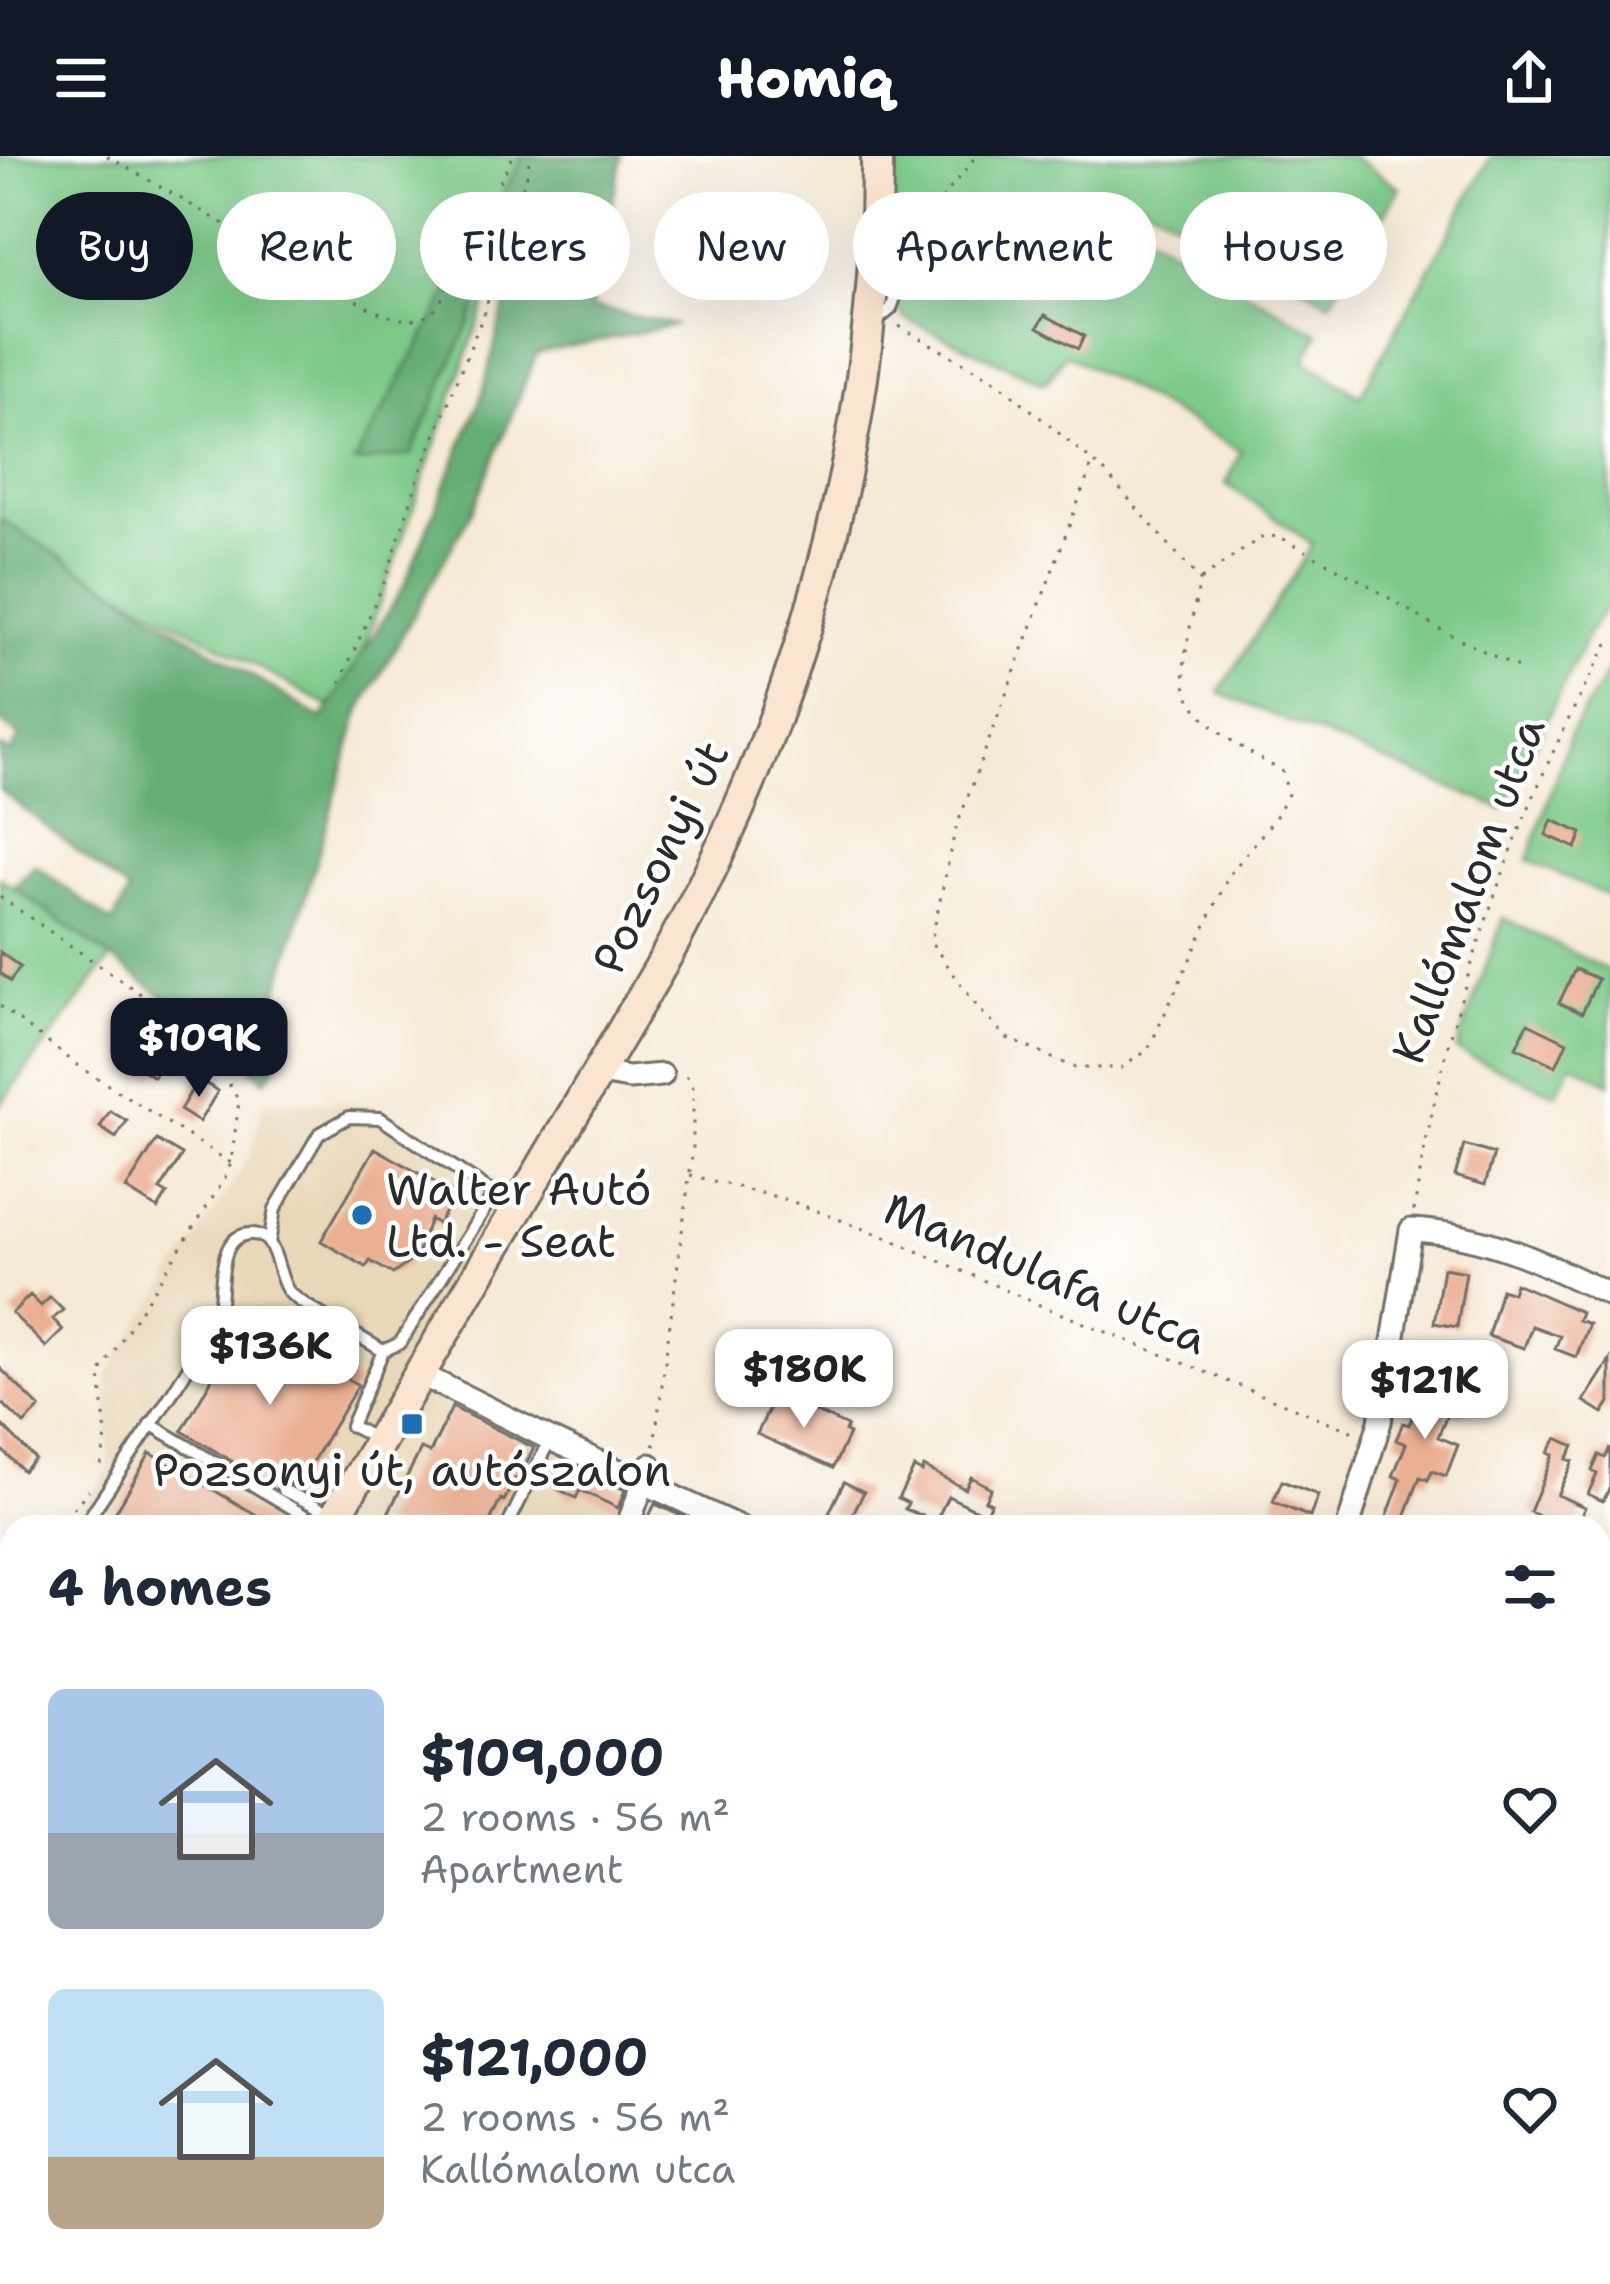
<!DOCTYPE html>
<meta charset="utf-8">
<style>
body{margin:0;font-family:"Shantell Sans",sans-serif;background:#f2f2f3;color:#1f2937;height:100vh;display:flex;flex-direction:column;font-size:45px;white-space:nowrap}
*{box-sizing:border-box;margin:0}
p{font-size:39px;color:#747a83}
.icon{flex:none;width:66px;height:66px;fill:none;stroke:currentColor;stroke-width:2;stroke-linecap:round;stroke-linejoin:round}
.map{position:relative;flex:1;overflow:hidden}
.sheet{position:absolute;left:0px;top:1359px;width:1611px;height:771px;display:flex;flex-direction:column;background:#fff;border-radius:36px 36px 0 0;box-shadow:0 12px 48px #0002}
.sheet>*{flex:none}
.guide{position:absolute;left:36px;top:36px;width:1539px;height:108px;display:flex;gap:24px}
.price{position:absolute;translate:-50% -102px;padding:0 27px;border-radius:24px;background:#fff;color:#222;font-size:39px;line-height:78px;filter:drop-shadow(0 3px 6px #0008)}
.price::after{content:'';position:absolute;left:50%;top:72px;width:36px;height:27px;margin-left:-18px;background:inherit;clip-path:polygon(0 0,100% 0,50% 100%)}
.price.active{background:#111827;color:#fff}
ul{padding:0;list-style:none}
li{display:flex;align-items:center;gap:36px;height:300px;padding:0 48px}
li span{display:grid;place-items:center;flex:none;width:336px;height:240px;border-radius:18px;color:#555}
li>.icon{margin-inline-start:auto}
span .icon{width:144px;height:144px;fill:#fffc;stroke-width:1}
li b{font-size:51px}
h2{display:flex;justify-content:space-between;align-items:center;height:144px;padding:0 48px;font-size:51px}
.tag{padding:0 42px;border-radius:54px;background:#fff;box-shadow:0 12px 48px #0002;font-size:42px;line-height:108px}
.tag.active{background:#111827;color:#fff}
header{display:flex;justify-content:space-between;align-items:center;height:156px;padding:0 48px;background:#111827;color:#fff;font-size:54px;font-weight:800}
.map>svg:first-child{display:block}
</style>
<header><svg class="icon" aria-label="menu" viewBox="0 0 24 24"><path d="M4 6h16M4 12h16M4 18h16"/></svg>Homiq<svg class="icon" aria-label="share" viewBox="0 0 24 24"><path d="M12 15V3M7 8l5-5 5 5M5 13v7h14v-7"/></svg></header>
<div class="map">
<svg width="1610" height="2128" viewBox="0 0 1610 2128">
<rect width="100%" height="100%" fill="#fff"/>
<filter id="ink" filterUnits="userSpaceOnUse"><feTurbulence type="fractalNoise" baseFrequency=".00833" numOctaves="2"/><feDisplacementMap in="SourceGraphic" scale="24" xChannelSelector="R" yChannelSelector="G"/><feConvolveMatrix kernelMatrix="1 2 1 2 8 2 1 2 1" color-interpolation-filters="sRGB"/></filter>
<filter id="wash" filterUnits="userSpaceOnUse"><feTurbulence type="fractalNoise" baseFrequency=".004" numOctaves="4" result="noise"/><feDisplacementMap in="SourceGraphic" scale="48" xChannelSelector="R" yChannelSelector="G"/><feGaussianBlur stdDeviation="2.7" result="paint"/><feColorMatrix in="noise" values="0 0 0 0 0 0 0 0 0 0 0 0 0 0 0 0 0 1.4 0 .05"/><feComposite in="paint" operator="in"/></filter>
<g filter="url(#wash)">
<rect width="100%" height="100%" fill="#f6ead6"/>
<path fill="#ead8ba" d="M333 946 368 949 386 956 507 1033 400 1211 635 1329 616 1371H65L109 1315 107 1217 233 1028 249 999 265 947Z
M12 1438V1511L0 1504V1453Z
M0 1575 12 1583V1885L0 1878Z"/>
<path fill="#7cc988" stroke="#547a5a" stroke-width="3" d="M0 0H537L341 557 0 369Z
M886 0H1352L1400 32 1330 146 1134 42 1119 62 1319 178 1305 204 1360 240 1491 0H1610V445L1590 474 1503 653 1219 537 1313 388 1226 328 1241 295 1066 198 1045 227 904 162 887 131Z
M1610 512V741L1528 704 1571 577Z
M0 722 111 802 0 949Z
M1503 762 1610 816V927L1572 907 1556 938 1456 894Z"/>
<path fill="#65ad74" stroke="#486c50" stroke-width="3" d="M524 0H622L591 151 676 169 537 197 475 349 360 555 274 849C283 885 290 893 265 925L223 884 14 731 35 709 112 767 129 736 0 634V591L10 597 20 580 0 566V363L322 563 404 430 483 236 517 99 495 109 411 299 354 307Z"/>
<g id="blocks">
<path fill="#ebaf93" d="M979 60 1008 76 1001 88 972 73Z
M999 98 1039 118 1031 134 991 114Z
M1045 159 1084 180 1078 193 1038 171Z
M1552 664 1582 677 1576 692 1546 679Z
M0 796 20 811 10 825 0 817Z
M1575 813 1598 823 1582 857 1559 847Z
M1528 867 1567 886 1556 910 1516 891Z
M145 890 165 902 154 921 134 909Z
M198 923 218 935 199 966 180 954Z
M110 955 127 965 116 982 100 971Z
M157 984 182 999 160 1034 167 1038 158 1053 126 1033Z
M1464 989 1494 998 1485 1029 1455 1020Z
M375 992 455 1038 438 1068 430 1063 416 1101 393 1118 370 1105 366 1111 321 1085Z
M1443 1112 1466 1116 1457 1171 1434 1167Z
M1515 1127 1581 1156 1578 1164 1589 1168 1576 1201 1555 1193 1560 1180 1532 1170 1524 1192 1488 1180 1501 1133 1512 1137Z
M30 1139 41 1150 50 1141 63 1154 53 1163 63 1174 46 1191 12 1157Z
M268 1174 358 1229 298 1330 276 1322 271 1329 182 1275 238 1177 257 1190Z
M1610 1204V1246L1603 1257 1584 1245Z
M0 1212 40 1252 24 1268 0 1245Z
M1422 1217 1471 1237 1462 1259 1449 1254 1438 1281 1458 1289 1446 1320 1432 1315 1428 1324 1420 1321 1401 1371H1383L1401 1323 1393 1320 1406 1288 1396 1284 1403 1267 1409 1269 1421 1240 1414 1237Z
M776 1238 847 1270 845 1276 849 1278 833 1312 757 1278Z
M452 1251 534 1292 518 1325 515 1323 504 1345 501 1343 487 1371H381L421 1293 430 1297Z
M0 1267 35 1303 23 1315 0 1292Z
M1557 1282 1574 1290 1567 1303 1573 1305 1557 1339 1585 1351 1577 1371H1553L1555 1367 1530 1356 1553 1299 1548 1297Z
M1610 1291V1331L1603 1345 1588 1338 1597 1318 1592 1315 1599 1299 1605 1302Z
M150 1297 277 1371H107Z
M568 1308 625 1334 618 1352 580 1334 576 1342 556 1332Z
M924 1311 965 1333 971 1321 991 1332 985 1344 991 1347 985 1358 948 1340 936 1365 905 1353 908 1347 898 1342 914 1312 922 1316Z
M1282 1325 1318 1339 1310 1361 1273 1346Z
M844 1326 864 1336 848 1367 829 1357Z
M655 1348 696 1367 694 1371 670 1366 668 1371H660L647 1364Z"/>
</g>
</g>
<g filter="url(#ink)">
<use href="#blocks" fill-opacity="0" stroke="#726e67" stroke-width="3"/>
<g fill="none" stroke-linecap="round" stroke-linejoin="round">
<defs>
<path id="lane" d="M875 166 891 153 895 141
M269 1087 275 1053 319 978 349 961 380 962 515 1052
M383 1195 400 1187 494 1038
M150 1268 324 1371
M283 1334 334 1359
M95 1371 87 1365C130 1299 178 1233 216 1164 227 1142 211 1078 252 1078 279 1078 276 1121 289 1136 300 1149 365 1183 383 1195L351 1270 378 1284
M507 1371 550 1283
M0 1518 12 1525
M0 1599 12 1606
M0 1656 12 1663"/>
<path id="street" d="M599 917 629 922 662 919
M420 1218 550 1283 739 1371
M627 1371 650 1309
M1348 1371 1380 1266 1411 1074C1484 1077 1545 1107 1610 1139
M1599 1442 1610 1426
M1599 1939 1610 1934
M0 2101 12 2108
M28 2118 45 2128
M541 2118 554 2128
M1012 2118 1021 2128
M1408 2118 1413 2128
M236 2128 244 2118"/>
<path id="secondary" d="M329 1371 658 815C797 566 879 286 877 0
M0 1911 12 1904"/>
</defs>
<use href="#lane" stroke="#726e67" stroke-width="16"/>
<use href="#street" stroke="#726e67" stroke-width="27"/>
<use href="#secondary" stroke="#726e67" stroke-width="36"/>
<path stroke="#726e67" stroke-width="3" stroke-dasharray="3 9" stroke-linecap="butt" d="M107 0 371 153C397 164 419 172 439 148L513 0
M899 128 927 62 976 0
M899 170 999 227 1093 306 1103 314 1200 424C1195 453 1181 500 1185 528 1190 565 1253 599 1282 615L1288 638 1275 662 1229 719 1148 894 1121 912H1075L1007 882 978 852 931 786 955 675 1093 306
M1201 423 1260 382 1278 380 1365 427 1437 472 1524 515
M340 527 386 422 419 320 484 157 528 15 529 0
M0 741 200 879 239 945 231 1007 224 1024 100 1217 106 1280 100 1316
M0 850 83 913 231 1007
M690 1019 788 1044 888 1082 1037 1148 1356 1277
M1414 1055C1443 862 1515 654 1610 484
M654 1290 693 992V932L684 916
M57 1371 89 1334
M0 1436 12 1422
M1599 1614 1610 1616
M1590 2118 1595 2128"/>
<use href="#lane" stroke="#fff" stroke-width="10"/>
<use href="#street" stroke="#fff" stroke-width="21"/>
<use href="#secondary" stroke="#fce5d0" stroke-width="30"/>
</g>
</g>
<g fill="#1f6fb2" stroke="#fff" stroke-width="4.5">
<circle cx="362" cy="1059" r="12"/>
<rect x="400" y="1256" width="24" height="24" rx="6"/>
</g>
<g text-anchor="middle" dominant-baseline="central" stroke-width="9" stroke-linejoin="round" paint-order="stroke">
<g font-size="45" fill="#2b2b2b" stroke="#fff">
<text transform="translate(660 701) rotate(-64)">Pozsonyi út</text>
<text transform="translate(1468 734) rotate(-70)">Kallómalom utca</text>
<text transform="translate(1046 1117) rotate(23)">Mandulafa utca</text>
</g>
<g font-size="45" fill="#2b2b2b" stroke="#fff" text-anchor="start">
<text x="386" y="1033">Walter Autó<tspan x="386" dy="52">Ltd. - Seat</tspan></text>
<text x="412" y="1314" text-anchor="middle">Pozsonyi út, autószalon</text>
</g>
</g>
</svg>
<b class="price active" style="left:199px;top:944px">$109K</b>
<b class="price" style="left:270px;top:1252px">$136K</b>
<b class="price" style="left:804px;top:1275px">$180K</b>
<b class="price" style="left:1425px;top:1286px">$121K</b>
<div class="guide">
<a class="tag active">Buy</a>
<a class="tag">Rent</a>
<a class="tag">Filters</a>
<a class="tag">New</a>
<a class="tag">Apartment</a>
<a class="tag">House</a>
</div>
<section class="sheet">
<h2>4 homes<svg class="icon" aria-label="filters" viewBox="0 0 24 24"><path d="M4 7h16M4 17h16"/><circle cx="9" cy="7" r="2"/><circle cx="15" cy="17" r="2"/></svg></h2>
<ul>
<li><span style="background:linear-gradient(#a9c7e8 60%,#9aa5b1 0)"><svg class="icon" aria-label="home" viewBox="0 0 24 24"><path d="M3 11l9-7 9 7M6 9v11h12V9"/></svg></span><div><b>$109,000</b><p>2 rooms · 56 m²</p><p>Apartment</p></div><svg class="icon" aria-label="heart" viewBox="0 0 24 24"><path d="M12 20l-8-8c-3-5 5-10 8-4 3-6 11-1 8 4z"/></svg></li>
<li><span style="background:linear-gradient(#bfe0f5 70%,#b9a48a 0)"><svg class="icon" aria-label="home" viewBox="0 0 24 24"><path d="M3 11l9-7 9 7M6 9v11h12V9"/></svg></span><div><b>$121,000</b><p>2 rooms · 56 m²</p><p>Kallómalom utca</p></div><svg class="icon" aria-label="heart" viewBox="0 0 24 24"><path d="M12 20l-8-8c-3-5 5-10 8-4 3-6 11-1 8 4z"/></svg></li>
</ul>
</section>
</div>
